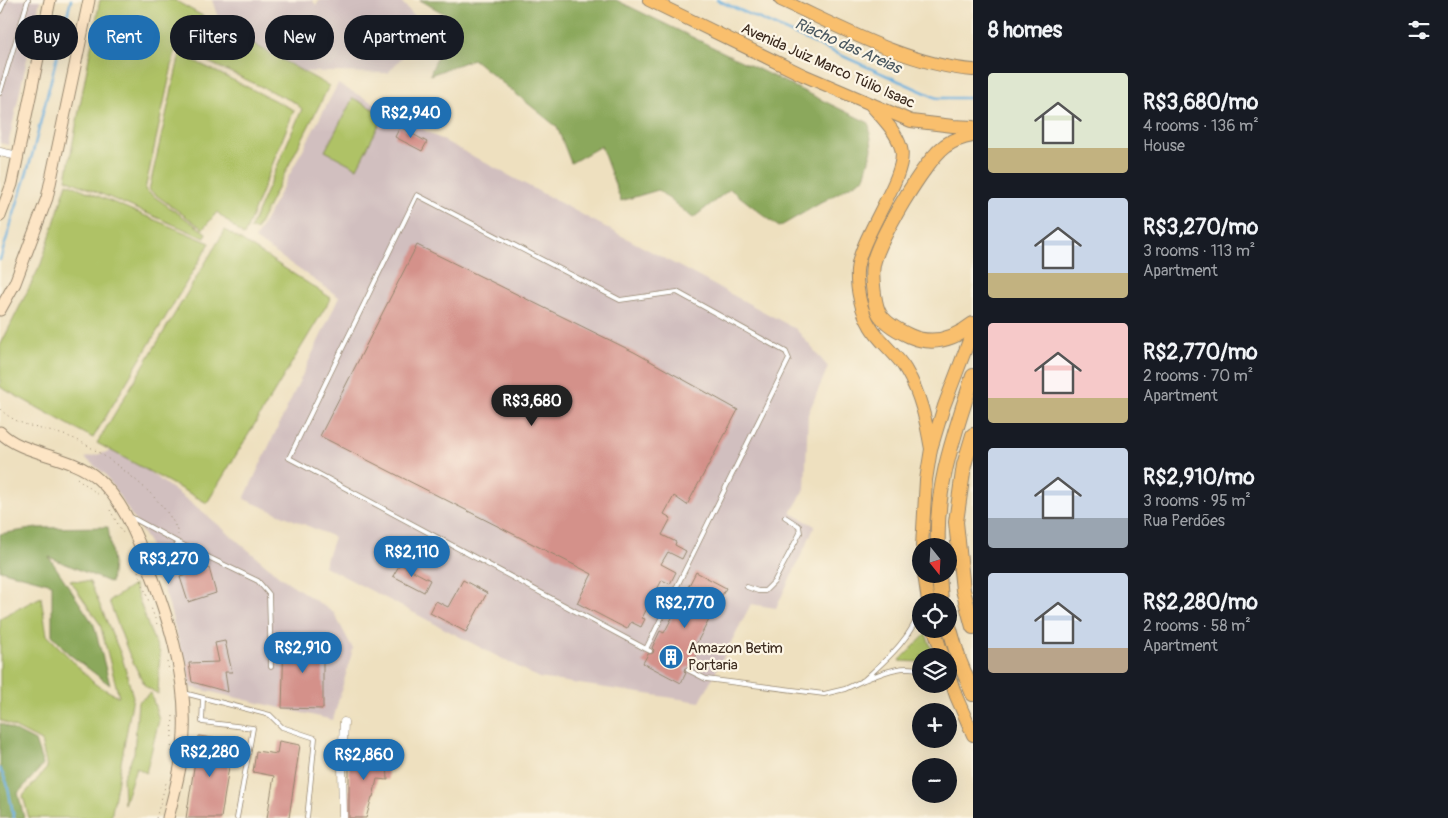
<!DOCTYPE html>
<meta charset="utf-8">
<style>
body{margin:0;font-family:Pangolin,sans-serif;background:#20242c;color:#f1f3f6;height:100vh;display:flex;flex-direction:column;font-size:19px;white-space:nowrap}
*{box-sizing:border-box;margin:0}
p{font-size:16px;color:#9ea1a6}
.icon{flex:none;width:28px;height:28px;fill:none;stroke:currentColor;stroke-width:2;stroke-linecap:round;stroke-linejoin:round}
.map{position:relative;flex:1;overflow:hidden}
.drawer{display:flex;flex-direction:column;background:#171b24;width:475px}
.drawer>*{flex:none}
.guide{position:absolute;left:15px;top:15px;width:475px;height:45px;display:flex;gap:10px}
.needle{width:32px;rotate:162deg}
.fabs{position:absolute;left:912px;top:538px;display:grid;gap:10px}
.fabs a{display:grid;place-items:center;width:45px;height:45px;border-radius:50%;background:#171b24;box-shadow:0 5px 20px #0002;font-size:25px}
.price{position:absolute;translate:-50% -42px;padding:0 11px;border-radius:18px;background:#1f6fb2;color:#fff;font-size:16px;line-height:32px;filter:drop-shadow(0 1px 2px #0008)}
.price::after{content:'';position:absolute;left:50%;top:30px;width:15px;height:11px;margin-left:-8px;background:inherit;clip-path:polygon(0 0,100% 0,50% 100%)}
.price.selected{background:#222;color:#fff}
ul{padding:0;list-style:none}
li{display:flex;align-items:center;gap:15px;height:125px;padding:0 15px}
li span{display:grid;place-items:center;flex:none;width:140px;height:100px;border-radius:5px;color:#555}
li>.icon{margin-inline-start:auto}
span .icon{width:60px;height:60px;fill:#fffc;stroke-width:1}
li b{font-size:21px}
h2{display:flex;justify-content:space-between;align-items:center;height:60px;padding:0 15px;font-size:21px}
.pill{padding:0 18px;border-radius:22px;background:#171b24;box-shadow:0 5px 20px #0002;font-size:18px;line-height:45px}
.pill.selected{background:#1f6fb2;color:#fff}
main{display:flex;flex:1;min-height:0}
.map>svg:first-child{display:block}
</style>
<main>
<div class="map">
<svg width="973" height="818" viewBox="0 0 973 818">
<rect width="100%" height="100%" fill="#fcf5e5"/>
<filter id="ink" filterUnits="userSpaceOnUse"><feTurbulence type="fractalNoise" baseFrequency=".02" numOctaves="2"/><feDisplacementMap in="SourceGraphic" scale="10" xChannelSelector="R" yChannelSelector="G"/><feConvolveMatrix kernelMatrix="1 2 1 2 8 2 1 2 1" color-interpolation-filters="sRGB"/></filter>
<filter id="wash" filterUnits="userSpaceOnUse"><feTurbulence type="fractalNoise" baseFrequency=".0096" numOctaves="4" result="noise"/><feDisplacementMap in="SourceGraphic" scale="20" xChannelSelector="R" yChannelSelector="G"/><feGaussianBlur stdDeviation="1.12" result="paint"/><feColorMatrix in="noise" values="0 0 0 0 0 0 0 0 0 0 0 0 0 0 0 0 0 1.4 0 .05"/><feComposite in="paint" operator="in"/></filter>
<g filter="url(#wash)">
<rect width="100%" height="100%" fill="#eee0bf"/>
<path fill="#d1bfbf" d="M0 0H40L8 145 0 143Z
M212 0H312L316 5 320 0H400L426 30 388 73 281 71 219 21Z
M338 84 796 329 828 367 808 414 805 489 791 513 815 526 776 608 751 604 700 702 539 678 324 566 334 537 244 499 339 297 255 239Z
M118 449 202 511 279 576 334 613 353 649 333 720 190 687 169 605 148 541 105 474 85 458Z"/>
<path fill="#afc266" stroke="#757642" d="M100 0H174L329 86 256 230 250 229 302 109 294 102 176 47 145 190 206 233 205 238 66 179Z
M180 54 294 110 244 236 217 212 203 229 149 190Z
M353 98 384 115 357 168 325 151Z
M67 183 210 243 93 438 0 387V346L41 264Z
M225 230 331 298 207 503 97 443Z
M70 580 90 582 122 657 133 697 111 818H29L23 796 47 768 41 741 0 720V618L41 597 47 635 95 684 119 697 100 624Z
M134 585 150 631 160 653 158 694 145 686 129 654 109 601Z
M926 634 934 656H921V662L899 661Z
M151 693 159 720 146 773 136 767 124 804 123 777 134 753 138 702Z"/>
<path fill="#8ba85b" stroke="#63693c" d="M420 0H616L869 123 872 149 864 178 779 227 730 189 693 218 658 190 621 201 601 146 571 163 557 127 473 59 430 75 452 18Z
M108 527 113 563 111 583 49 557 94 625 110 685 69 654 52 635V584L0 570V534L37 528Z
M0 723 35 741 43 765 18 793 24 818H0Z"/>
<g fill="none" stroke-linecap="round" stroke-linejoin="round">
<path stroke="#66addd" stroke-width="2.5" d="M717 0 937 98H973
M0 260 33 152 71 0
M0 769 7 783 14 818"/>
</g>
<g id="blocks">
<path fill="#d4918a" d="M400 127 427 142 422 151 395 137Z
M417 245 634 352 738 410 687 505 674 496 664 514 671 518 662 535 676 542 675 545 686 551 682 559 668 552 661 564 676 572 670 584 662 580 642 618 645 619 641 627 631 622 627 629 577 603 592 574 320 436Z
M400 564 430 580 424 592 393 576Z
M209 568 216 593 188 602 180 577Z
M696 572 726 588 694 648 698 651 690 667 685 668 684 671 686 673 681 683 643 663 648 654 653 653 654 650 652 648 660 631 664 633Z
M463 580 487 593 466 632 430 613 436 601 448 607Z
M323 639V709L282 708 284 640Z
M225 641 232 672H225L228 692 192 682 189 663 219 662 215 643Z
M199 736 233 741 221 818H186Z
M279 741 300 745 293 790 289 818H267L274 776 253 772 256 751 277 754Z
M349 745 387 762 388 780 377 779 373 797H372L366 818H349Z"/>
</g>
</g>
<g filter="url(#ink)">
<use href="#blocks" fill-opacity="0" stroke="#94856e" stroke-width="1"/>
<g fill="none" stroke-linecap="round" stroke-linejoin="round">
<defs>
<path id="lane" d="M0 11 5 0
M0 93 28 0
M131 517 179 543 258 581 269 594 271 667
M152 573 179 543
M747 587 758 591H765L774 582 800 533 799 526 785 517
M921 607C912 638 887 659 864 680 883 673 901 664 921 670
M646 649 789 359 786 352 677 292 620 300 417 195 289 458 646 649 650 651
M688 670 706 679 824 694 845 689 864 680
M184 693 270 715 282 727 315 738 307 818
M203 698 202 722 253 728 237 818"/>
<path id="street" d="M0 152 18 156
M343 818 342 764 344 722"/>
<path id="secondary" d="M0 216 12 184 50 0
M0 310 15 283 47 198 89 0
M0 432C23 456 70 454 98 479 122 500 134 531 146 560 167 614 187 673 184 733 183 762 175 790 168 818"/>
<path id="primary" d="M649 0 803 75 911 121 953 126 973 127
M781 0C840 27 908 65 973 70
M871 105C882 118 896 131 901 148 909 175 859 237 857 271 856 288 861 311 870 326 879 342 897 354 906 370 921 395 926 421 931 449
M922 546 926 480 931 449 944 406 973 330
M924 574 928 601
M934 629 943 656
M949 675 956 696 973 735"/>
<path id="highway" d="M973 135C963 137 953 140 945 146 925 160 877 241 873 265 871 275 874 302 878 311 883 323 899 331 910 336 933 346 954 339 973 324
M973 435 964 465 956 522 963 590 973 627
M938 546C935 485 955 433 973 376
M939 574 941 601
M949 626 959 660 973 694"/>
</defs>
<use href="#lane" stroke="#94856e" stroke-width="5.5"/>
<use href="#street" stroke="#94856e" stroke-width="9"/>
<use href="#secondary" stroke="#94856e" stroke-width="13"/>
<use href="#primary" stroke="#94856e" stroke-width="14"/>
<use href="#highway" stroke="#94856e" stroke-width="16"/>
<path stroke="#94856e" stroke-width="1" stroke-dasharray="1 4" stroke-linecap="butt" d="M0 409C21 430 51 428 77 440 105 453 173 503 178 535
M77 478 99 495
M110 510 123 533
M133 557 158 627
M167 662 169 670
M171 752 173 716
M156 818 166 783"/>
<use href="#lane" stroke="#fff" stroke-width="4"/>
<use href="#street" stroke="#fff" stroke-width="8"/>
<use href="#secondary" stroke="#fde5c5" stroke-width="11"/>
<use href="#primary" stroke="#f9bf6d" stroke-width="12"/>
<use href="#highway" stroke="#f9bf6d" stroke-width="14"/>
</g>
</g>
<defs>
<symbol id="building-disc" viewBox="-11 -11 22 22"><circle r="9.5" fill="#1f6fb2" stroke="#fcf5e5"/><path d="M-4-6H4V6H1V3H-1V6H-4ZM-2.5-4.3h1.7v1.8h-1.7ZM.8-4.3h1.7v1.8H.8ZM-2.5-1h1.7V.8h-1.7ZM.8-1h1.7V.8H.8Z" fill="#fff"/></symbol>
</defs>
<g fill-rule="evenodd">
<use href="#building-disc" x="657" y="643" width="28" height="28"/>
</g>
<g text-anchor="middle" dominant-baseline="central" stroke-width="4.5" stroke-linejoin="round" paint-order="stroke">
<g font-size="15" fill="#3b2a1e" stroke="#fcf5e5">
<text transform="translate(828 66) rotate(24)">Avenida Juiz Marco Túlio Isaac</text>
</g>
<g font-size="15" fill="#3b2a1e" stroke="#fcf5e5" text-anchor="start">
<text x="688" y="648">Amazon Betim<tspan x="688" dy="17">Portaria</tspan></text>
</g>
<g font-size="16" font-style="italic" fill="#4a5861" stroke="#fcf5e5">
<text transform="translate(848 46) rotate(24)">Riacho das Areias</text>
</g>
</g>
</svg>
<div class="fabs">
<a><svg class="needle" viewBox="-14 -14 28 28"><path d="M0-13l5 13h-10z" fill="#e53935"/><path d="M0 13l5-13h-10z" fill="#9ea1a6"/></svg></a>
<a><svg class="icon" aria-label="locate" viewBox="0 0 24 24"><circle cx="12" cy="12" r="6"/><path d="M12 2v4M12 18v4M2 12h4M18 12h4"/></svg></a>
<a><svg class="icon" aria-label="layers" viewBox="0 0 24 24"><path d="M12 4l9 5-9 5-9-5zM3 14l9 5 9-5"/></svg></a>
<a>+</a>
<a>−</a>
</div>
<b class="price" style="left:411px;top:139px">R$2,940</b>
<b class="price selected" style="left:532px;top:427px">R$3,680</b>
<b class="price" style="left:412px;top:578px">R$2,110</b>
<b class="price" style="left:169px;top:585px">R$3,270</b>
<b class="price" style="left:685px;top:629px">R$2,770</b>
<b class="price" style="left:303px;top:674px">R$2,910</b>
<b class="price" style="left:210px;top:778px">R$2,280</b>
<b class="price" style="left:364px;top:781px">R$2,860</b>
<div class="guide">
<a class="pill">Buy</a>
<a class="pill selected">Rent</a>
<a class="pill">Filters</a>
<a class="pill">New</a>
<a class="pill">Apartment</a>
</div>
</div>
<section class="drawer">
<h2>8 homes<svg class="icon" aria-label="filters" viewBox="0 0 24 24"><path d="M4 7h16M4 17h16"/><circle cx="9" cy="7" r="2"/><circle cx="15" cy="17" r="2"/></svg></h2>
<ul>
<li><span style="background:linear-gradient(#dfe7d0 75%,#c2b280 0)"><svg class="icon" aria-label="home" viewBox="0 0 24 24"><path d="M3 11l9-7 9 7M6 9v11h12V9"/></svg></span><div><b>R$3,680/mo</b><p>4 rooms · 136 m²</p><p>House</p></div></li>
<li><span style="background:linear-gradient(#c9d6e8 75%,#c2b280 0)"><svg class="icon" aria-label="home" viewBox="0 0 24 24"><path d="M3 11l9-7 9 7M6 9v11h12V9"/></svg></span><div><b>R$3,270/mo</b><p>3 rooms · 113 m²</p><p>Apartment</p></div></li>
<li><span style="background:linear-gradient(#f6c9c9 75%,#c2b280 0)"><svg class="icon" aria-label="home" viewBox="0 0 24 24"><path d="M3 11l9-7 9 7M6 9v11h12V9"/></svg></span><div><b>R$2,770/mo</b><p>2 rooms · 70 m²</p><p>Apartment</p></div></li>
<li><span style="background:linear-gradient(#c9d6e8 70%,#9aa5b1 0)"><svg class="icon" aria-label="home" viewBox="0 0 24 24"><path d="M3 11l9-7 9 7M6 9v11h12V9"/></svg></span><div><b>R$2,910/mo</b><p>3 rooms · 95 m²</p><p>Rua Perdões</p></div></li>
<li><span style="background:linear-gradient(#c9d6e8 75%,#b9a48a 0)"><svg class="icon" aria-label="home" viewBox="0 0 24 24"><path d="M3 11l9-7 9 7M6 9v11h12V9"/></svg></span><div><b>R$2,280/mo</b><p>2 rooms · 58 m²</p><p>Apartment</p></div></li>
</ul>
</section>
</main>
